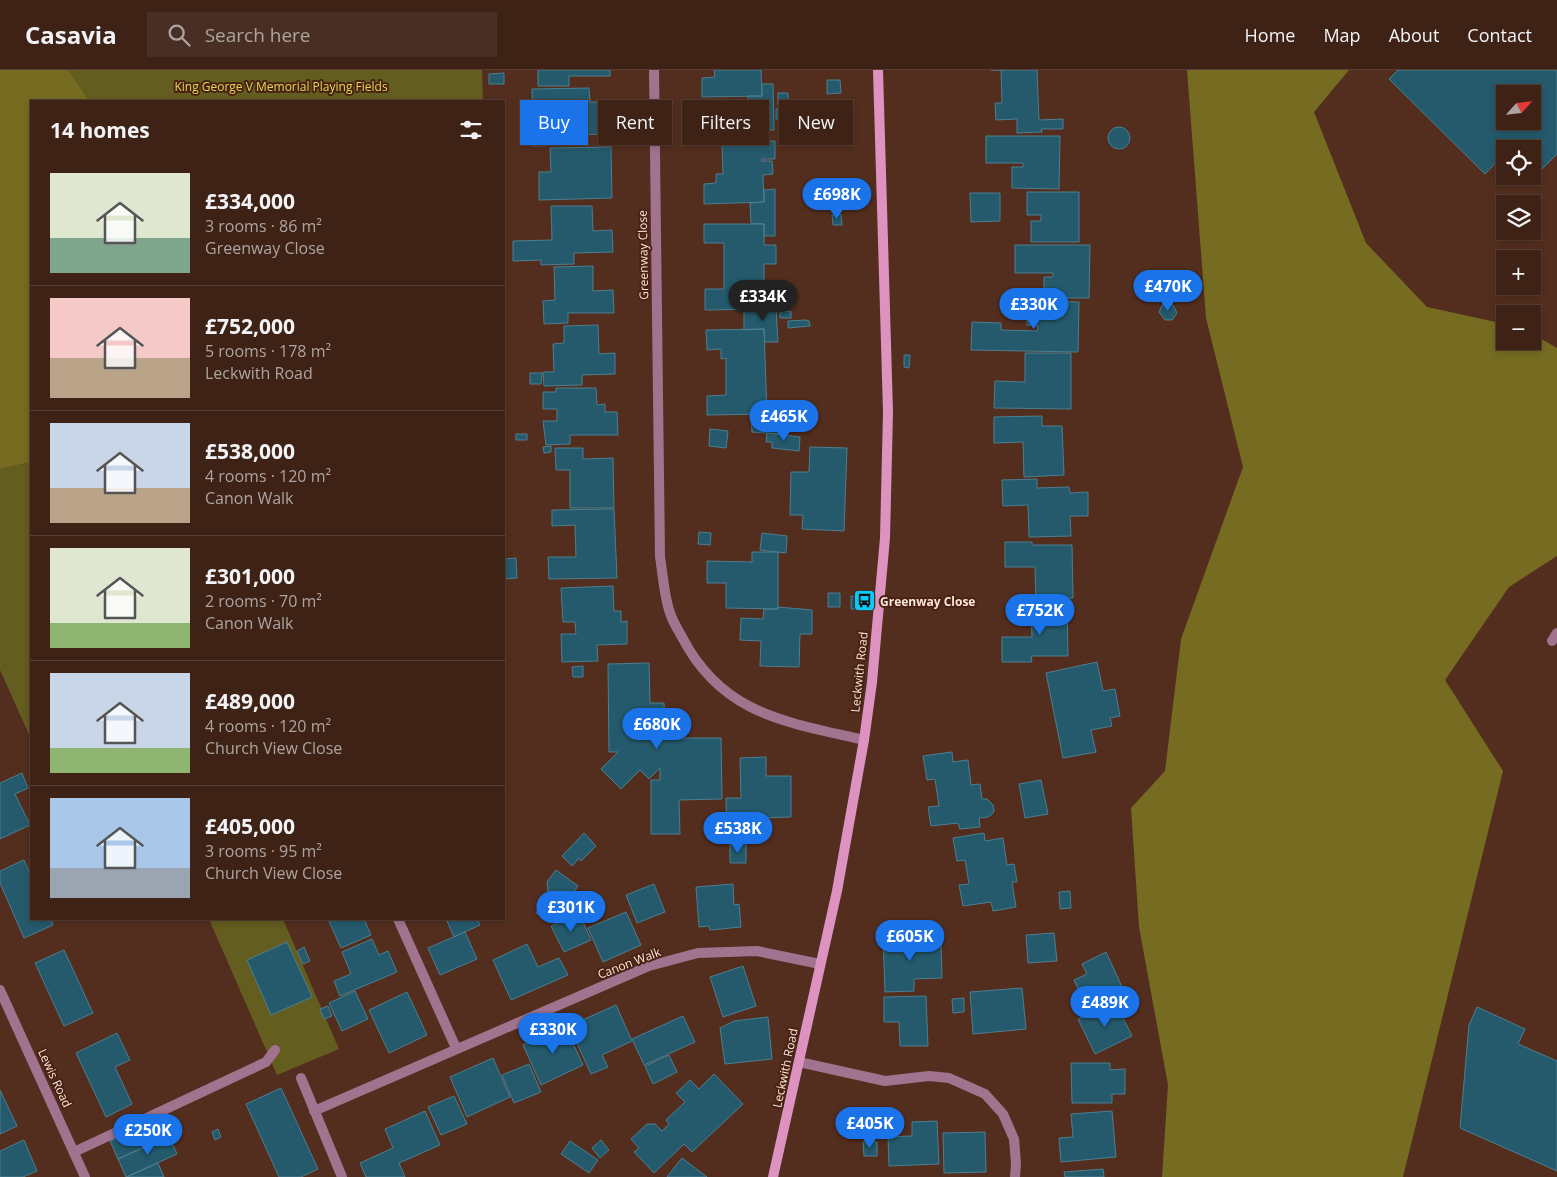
<!DOCTYPE html>
<meta charset="utf-8">
<style>
body{margin:0;font-family:"Open Sans",sans-serif;background:#492f23;color:#f1f3f6;height:100vh;display:flex;flex-direction:column;font-size:19px;white-space:nowrap}
*{box-sizing:border-box;margin:0}
p{font-size:16px;color:#ada4a1}
.icon{flex:none;width:28px;height:28px;fill:none;stroke:currentColor;stroke-width:2;stroke-linecap:round;stroke-linejoin:round}
.map{position:relative;flex:1;overflow:hidden}
.sheet{position:absolute;left:30px;top:30px;width:475px;height:820px;display:flex;flex-direction:column;background:#3e2216;border-radius:0px;box-shadow:0 2px 8px #0003,0 0 0 1px #573f35}
.sheet>*{flex:none}
.top-card{position:absolute;left:520px;top:30px;width:475px;height:45px;display:flex;gap:10px}
.needle{width:32px;rotate:63deg}
.fabs{position:absolute;left:1496px;top:15px;display:grid;gap:10px}
.fabs a{display:grid;place-items:center;width:45px;height:45px;border-radius:0px;background:#3e2216;box-shadow:0 2px 8px #0003,0 0 0 1px #573f35;font-size:25px}
.price{position:absolute;translate:-50% -42px;padding:0 11px;border-radius:18px;background:#1a73e8;color:#fff;font-size:16px;line-height:32px;filter:drop-shadow(0 1px 2px #0008)}
.price::after{content:'';position:absolute;left:50%;top:30px;width:15px;height:11px;margin-left:-8px;background:inherit;clip-path:polygon(0 0,100% 0,50% 100%)}
.price.selected{background:#222;color:#fff}
ul{padding:0;list-style:none}
li{display:flex;align-items:center;gap:15px;height:125px;padding:0 20px}
li+li{border-top:1px solid #573f35}
li span{display:grid;place-items:center;flex:none;width:140px;height:100px;border-radius:0px;color:#555}
li>.icon{margin-inline-start:auto}
span .icon{width:60px;height:60px;fill:#fffc;stroke-width:1}
li b{font-size:21px}
h2{display:flex;justify-content:space-between;align-items:center;height:60px;padding:0 20px;font-size:21px}
.chip{padding:0 18px;border-radius:0px;background:#3e2216;box-shadow:0 2px 8px #0003,0 0 0 1px #573f35;font-size:18px;line-height:45px}
.chip.selected{background:#1a73e8;color:#fff}
header{display:flex;align-items:center;gap:30px;box-sizing:border-box;height:70px;padding:0 25px;background:#3e2216;border-bottom:1px solid #573f35}
header strong{font-size:24px}
nav{display:flex;gap:28px;margin-inline-start:auto;font-size:18px}
.search{width:350px;height:45px;background:#492f23;display:flex;align-items:center;gap:12px;box-sizing:border-box;padding:0 18px;border-radius:0px;color:#ada4a1;font-size:19px}
.map>svg:first-child{display:block}
</style>
<header>
<strong>Casavia</strong>
<div class="search"><svg class="icon" aria-label="search" viewBox="0 0 24 24"><circle cx="10" cy="10" r="6"/><path d="M15 15l6 6"/></svg>Search here</div>
<nav><a>Home</a><a>Map</a><a>About</a><a>Contact</a></nav>
</header>
<div class="map">
<svg width="1557" height="1107" viewBox="0 0 1557 1107">
<rect width="100%" height="100%" fill="#532e1e"/>
<path fill="#645d20" d="M68 0H482L483 31H90Z
M31 392V669L0 600V399Z
M209 849H283L339 979 277 1005Z"/>
<path fill="#756c21" d="M0 0H68L90 31H31V392L0 399Z
M1187 0H1349L1314 42 1366 173 1427 237 1505 254V271H1532L1533 264 1557 278V486L1509 517 1445 610 1503 701 1403 1107H1162L1168 1015 1139 857 1131 738 1165 701 1181 569 1243 397 1206 248Z"/>
<path fill="#245a6c" stroke="#4c7f91" fill-rule="evenodd" d="M538 0H610V6H569V16H538Z
M714 0H761L762 26 702 27V8L715 7Z
M991 0H1037L1039 50 1063 49V59H1041L1042 62 1017 63V49L996 50 995 33H1002L1001 0Z
M1398 0H1557V84L1541 100 1532 92V79H1519L1514 74 1509 79H1505V83L1485 104 1389 9ZM1505 24H1532V51H1505Z
M504 3V14H489V4Z
M827 10H840L841 23 827 24Z
M762 14H773L774 60H762V47H749L748 26H762Z
M589 18 590 32H599V43H609V64L567 65V75L533 76 532 19Z
M778 23H788V35H778Z
M776 39H784V49H776Z
M762 47V71H775V89H762V91H772L773 104 763 105 764 132 704 134V114L716 113V104H723L722 75H717V67H705L704 49Z
M1108 68a11 11 0 1 1 22 0a11 11 0 1 1-22 0Z
M986 66H1060L1059 119 1012 118V97H1023V93H986Z
M611 77 612 128 539 130V102H551L550 78Z
M775 119V166H764V154L751 153 750 133 764 132V120Z
M1027 122H1079V172H1031V151H1041V145H1027Z
M970 123H1000V151L971 152Z
M551 136H592L593 161 612 160 613 182 574 183V194L541 195V190L513 191V171L552 170Z
M841 144 842 155H833L832 145Z
M704 154H764V175H776V194H764V226H775V221L777 218H789L792 222 793 237H766V239L705 240V219H724V173H704Z
M1015 175H1090L1089 228H1044V207H1053V203H1015Z
M593 196V221L613 220 614 243H568V253L544 254 543 231 555 230 554 197Z
M1027 231 1079 232 1078 282 971 280 972 252 1001 253V260L1037 261 1038 256 1027 255Z
M1163 234 1173 235 1177 243 1172 250H1165L1159 242Z
M766 237H776L778 272H765L764 259 744 260V240L766 239Z
M791 241V248H780V242Z
M806 250 809 251 810 256 788 258V251Z
M598 255 599 284 615 283V304L582 305V315L544 316 543 302H554L553 274 564 273V256Z
M764 259 767 344 707 345V326L726 325V288L721 289V279L707 280 706 260Z
M1025 283H1071V339L994 338 995 311 1025 312Z
M904 285H910L909 298 904 297Z
M530 303H542L541 314H530Z
M556 318H596L597 335 605 334V342H617L618 365H570V374L546 375 543 351H557V339H543V322H556Z
M766 331H778V364L752 362 751 344H767Z
M1042 346V356H1062L1064 405 1024 407 1023 372 994 373V347Z
M710 359 728 361 726 378 709 376Z
M767 363 800 367 799 381 772 378V372H766Z
M516 364H527V370H516Z
M551 376V382L544 383 543 377Z
M810 377 847 378 844 461 802 459 803 445H790L791 402H809Z
M555 378H583V389L613 388 614 438H570V400H556Z
M1037 409V418L1069 417 1070 423 1088 422V446H1070L1071 466 1029 467 1028 435 1003 436 1002 410Z
M614 439 617 508 549 509 548 487H576L575 455 552 456V440Z
M699 462 711 463 710 475 698 474Z
M762 463 787 466 786 483 760 480Z
M1005 472H1032V475H1072L1073 528 1036 529 1035 497H1005Z
M752 482H778V539L726 538V513H707V491L752 492Z
M516 488 517 508 504 509V489Z
M613 516 614 541H621V552L627 551V574L597 575 598 591 562 592 561 564H576L575 552H563L561 518Z
M828 523H840V537H828Z
M851 526 856 527V539H851Z
M1031 535H1067L1068 586H1031L1032 592H1002V567H1032Z
M778 537 812 540V564H800L799 597 760 596 761 571 740 570 741 548 763 549 764 539H778Z
M1097 592 1103 621 1115 619 1120 646 1110 648 1112 656 1091 660 1096 682 1063 688 1046 603Z
M649 593 650 633H664L665 657H641V663H651L659 671 671 659 681 668H721L722 729 679 730 680 764H651V710H660V698L649 709 640 700 621 719 601 699 618 682H609L608 594Z
M583 596V607H573L572 597Z
M952 682 953 692 968 690 971 715 980 714 982 729H987L993 735 994 741 992 744 988 747 979 748 980 757 960 759 958 753 931 756 928 737 939 736 935 709 927 710 923 686Z
M766 687V706H791V747L757 748V760L735 761V769H727L726 728H741L740 688Z
M22 703 28 718 15 724 30 755 0 769V713Z
M1041 710 1048 744 1025 748 1019 714Z
M584 763 596 776 581 791 579 788 572 796 562 786Z
M984 763 985 771 1003 768 1007 795 1014 794 1017 812H1012L1016 837 993 841 991 832 963 836 959 815 969 814 965 790 957 791 953 768Z
M730 774H746V793H730Z
M24 790 31 806V849H51L53 855 24 868 0 813V801Z
M556 800 578 816 565 835 548 823 547 812Z
M654 814 665 842 637 853 626 825Z
M733 814 734 835 739 834 741 857 710 860 709 856 699 857 696 817Z
M1070 821 1071 838 1060 839 1059 822Z
M544 831 556 840 549 852 536 843Z
M626 842 641 875 603 892 588 858Z
M579 843 591 870 564 882 551 856Z
M328 849H364L371 865 341 878Z
M446 849H477L480 855 454 867Z
M465 862 477 889 440 905 428 878Z
M1054 863 1057 891 1028 893 1026 865Z
M925 865V871H941L942 908 914 909V921L885 922 883 867Z
M372 869 379 885 388 881 397 902 340 926 334 911 351 904 342 882Z
M287 872 312 927 271 945 247 890Z
M527 874 538 897 559 888 568 905 511 930 493 890Z
M304 877 310 891 303 894 297 881Z
M64 880 93 943 64 956 35 893Z
M1106 882 1123 919 1086 936 1074 910 1087 904 1082 894Z
M743 896 756 936 723 947 710 907Z
M1022 918 1026 959 973 964 970 922Z
M355 921 368 949 342 961 329 933Z
M407 922 427 965 389 983 369 940Z
M926 926 928 976H900L899 952H884V927Z
M964 928V942L953 943 952 929Z
M1115 932 1132 966 1095 984 1078 949Z
M616 935 632 971 602 985 608 997 591 1004 569 956Z
M328 936 332 946 324 949 320 939Z
M1477 937 1525 959 1518 974 1557 991V1101L1460 1058 1469 955Z
M683 946 695 972 644 995 632 969Z
M768 947 772 989 725 994 720 958 734 951Z
M565 956 583 995 541 1015 523 975Z
M117 963 130 990 115 997 132 1034 106 1047 76 983Z
M669 985 677 1002 653 1014 645 996Z
M493 988 510 1027 467 1047 450 1007Z
M1071 993H1110V1000L1125 999V1024H1112V1033H1072Z
M529 994 541 1022 514 1033 502 1005Z
M714 1004 743 1034 692 1082 684 1074 654 1103 634 1082 639 1078 631 1069 647 1054H655L662 1061 669 1054 666 1050 685 1032 676 1023 690 1010 699 1019Z
M281 1018 318 1099 301 1107H279L246 1034Z
M0 1020 17 1056 0 1064Z
M454 1026 467 1054 441 1065 428 1037Z
M425 1041 440 1075 399 1093 405 1107H366L360 1093 393 1078 385 1059Z
M1112 1041 1116 1087 1061 1092 1059 1068 1073 1067 1071 1044Z
M160 1048 169 1066 118 1089 110 1071Z
M937 1051 939 1094 889 1096 888 1067 912 1066V1052Z
M218 1059 221 1067 215 1070 212 1062Z
M985 1062 986 1102 944 1103 943 1063Z
M169 1066 177 1084 126 1107 118 1089Z
M24 1070 37 1101 23 1107H0V1081Z
M601 1070 609 1080 600 1088 592 1078Z
M570 1071 598 1090 589 1103 561 1084Z
M863 1072H877V1086H864Z
M682 1088 707 1107H667Z
M158 1093 164 1107H127Z
M1103 1099 1104 1107H1065L1064 1102Z"/>
<g fill="none" stroke-linecap="round" stroke-linejoin="round">
<path stroke="#a2738f" stroke-width="10" d="M1552 571 1557 563
M74 1082 266 992 275 980"/>
<path stroke="#a2738f" stroke-width="10" d="M654 0 660 487C663 505 664 526 670 543 673 552 678 560 682 567 722 645 787 652 864 670
M398 849 456 978
M0 920 85 1107
M799 992 885 1011 929 1006 949 1008 985 1024 1003 1044 1014 1069 1016 1093 1015 1107
M301 1008 342 1107
M314 1041 649 896 698 883 757 881 820 894"/>
<path stroke="#dd92bf" stroke-width="10" d="M773 1107 837 821 864 670 872 612 885 468 888 342 878 0"/>
</g>
<defs>
<symbol id="bus-square" viewBox="-11 -11 22 22"><rect x="-9" y="-9" width="18" height="18" rx="4" fill="#0acafa" stroke="#482314"/><path d="M-5-6H5V4H4V6H2V4H-2V6H-4V4H-5ZM-3.5-4V0h7V-4ZM-3.5 1.2v1.5H-2V1.2ZM2 1.2v1.5H3.5V1.2Z" fill="#111"/></symbol>
</defs>
<g fill-rule="evenodd">
<use href="#bus-square" x="852" y="518" width="25" height="25"/>
</g>
<g text-anchor="middle" dominant-baseline="central" stroke-width="4" stroke-linejoin="round" paint-order="stroke">
<g font-size="12" fill="#e6d753" stroke="#482314">
<text x="281" y="16">King George V Memorial Playing Fields</text>
</g>
<g font-size="12" fill="#fee5db" stroke="#482314">
<text transform="translate(643 185) rotate(-91)">Greenway Close</text>
<text transform="translate(859 602) rotate(-84)">Leckwith Road</text>
<text transform="translate(629 893) rotate(-21)">Canon Walk</text>
<text transform="translate(785 998) rotate(-78)">Leckwith Road</text>
<text transform="translate(55 1008) rotate(65)">Lewis Road</text>
</g>
<g font-size="12" font-weight="bold" fill="#fee5db" stroke="#482314" text-anchor="start">
<text x="880" y="531">Greenway Close</text>
</g>
</g>
</svg>
<div class="fabs">
<a><svg class="needle" viewBox="-14 -14 28 28"><path d="M0-13l5 13h-10z" fill="#e53935"/><path d="M0 13l5-13h-10z" fill="#ada4a1"/></svg></a>
<a><svg class="icon" aria-label="locate" viewBox="0 0 24 24"><circle cx="12" cy="12" r="6"/><path d="M12 2v4M12 18v4M2 12h4M18 12h4"/></svg></a>
<a><svg class="icon" aria-label="layers" viewBox="0 0 24 24"><path d="M12 4l9 5-9 5-9-5zM3 14l9 5 9-5"/></svg></a>
<a>+</a>
<a>−</a>
</div>
<b class="price" style="left:837px;top:150px">£698K</b>
<b class="price" style="left:1168px;top:242px">£470K</b>
<b class="price selected" style="left:763px;top:252px">£334K</b>
<b class="price" style="left:1034px;top:260px">£330K</b>
<b class="price" style="left:784px;top:372px">£465K</b>
<b class="price" style="left:1040px;top:566px">£752K</b>
<b class="price" style="left:657px;top:680px">£680K</b>
<b class="price" style="left:738px;top:784px">£538K</b>
<b class="price" style="left:571px;top:863px">£301K</b>
<b class="price" style="left:910px;top:892px">£605K</b>
<b class="price" style="left:1105px;top:958px">£489K</b>
<b class="price" style="left:553px;top:985px">£330K</b>
<b class="price" style="left:870px;top:1079px">£405K</b>
<b class="price" style="left:148px;top:1086px">£250K</b>
<div class="top-card">
<a class="chip selected">Buy</a>
<a class="chip">Rent</a>
<a class="chip">Filters</a>
<a class="chip">New</a>
</div>
<section class="sheet">
<h2>14 homes<svg class="icon" aria-label="filters" viewBox="0 0 24 24"><path d="M4 7h16M4 17h16"/><circle cx="9" cy="7" r="2"/><circle cx="15" cy="17" r="2"/></svg></h2>
<ul>
<li><span style="background:linear-gradient(#dfe7d0 65%,#7fa58c 0)"><svg class="icon" aria-label="home" viewBox="0 0 24 24"><path d="M3 11l9-7 9 7M6 9v11h12V9"/></svg></span><div><b>£334,000</b><p>3 rooms · 86 m²</p><p>Greenway Close</p></div></li>
<li><span style="background:linear-gradient(#f6c9c9 60%,#b9a48a 0)"><svg class="icon" aria-label="home" viewBox="0 0 24 24"><path d="M3 11l9-7 9 7M6 9v11h12V9"/></svg></span><div><b>£752,000</b><p>5 rooms · 178 m²</p><p>Leckwith Road</p></div></li>
<li><span style="background:linear-gradient(#c9d6e8 65%,#b9a48a 0)"><svg class="icon" aria-label="home" viewBox="0 0 24 24"><path d="M3 11l9-7 9 7M6 9v11h12V9"/></svg></span><div><b>£538,000</b><p>4 rooms · 120 m²</p><p>Canon Walk</p></div></li>
<li><span style="background:linear-gradient(#dfe7d0 75%,#8fb573 0)"><svg class="icon" aria-label="home" viewBox="0 0 24 24"><path d="M3 11l9-7 9 7M6 9v11h12V9"/></svg></span><div><b>£301,000</b><p>2 rooms · 70 m²</p><p>Canon Walk</p></div></li>
<li><span style="background:linear-gradient(#c9d6e8 75%,#8fb573 0)"><svg class="icon" aria-label="home" viewBox="0 0 24 24"><path d="M3 11l9-7 9 7M6 9v11h12V9"/></svg></span><div><b>£489,000</b><p>4 rooms · 120 m²</p><p>Church View Close</p></div></li>
<li><span style="background:linear-gradient(#a9c7e8 70%,#9aa5b1 0)"><svg class="icon" aria-label="home" viewBox="0 0 24 24"><path d="M3 11l9-7 9 7M6 9v11h12V9"/></svg></span><div><b>£405,000</b><p>3 rooms · 95 m²</p><p>Church View Close</p></div></li>
</ul>
</section>
</div>
